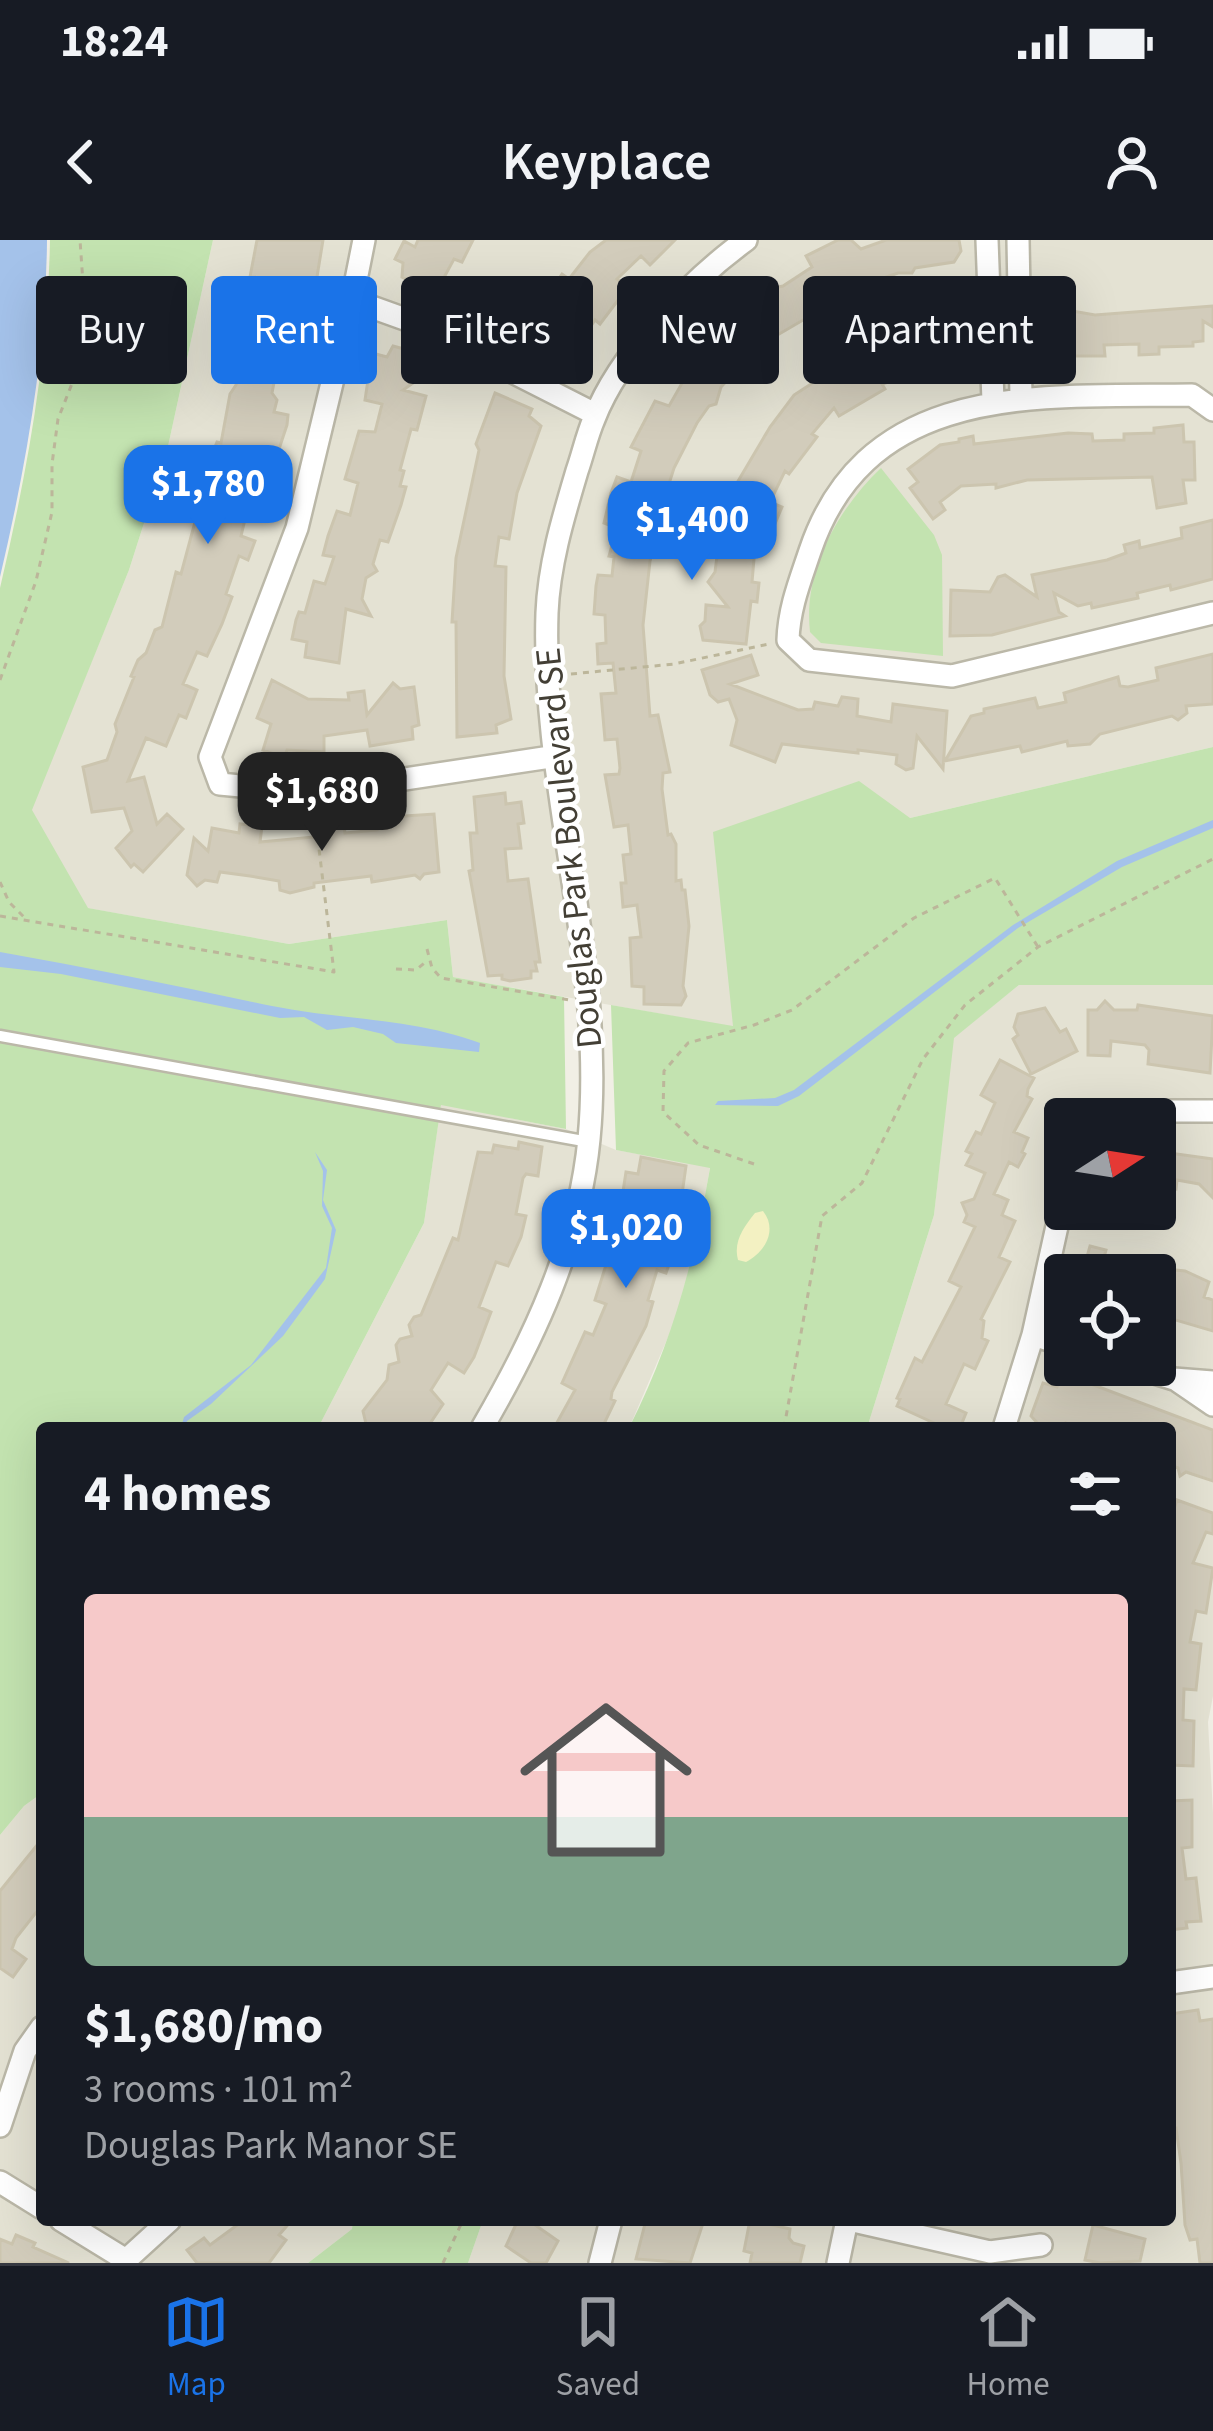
<!DOCTYPE html>
<meta charset="utf-8">
<style>
body{margin:0;font-family:"Source Sans 3",sans-serif;background:#242831;color:#f1f3f6;height:100vh;display:flex;flex-direction:column;font-size:45px;white-space:nowrap}
*{box-sizing:border-box;margin:0}
p{font-size:39px;color:#9ea1a6}
.icon{flex:none;width:66px;height:66px;fill:none;stroke:currentColor;stroke-width:2;stroke-linecap:round;stroke-linejoin:round}
.map{position:relative;flex:1;overflow:hidden}
.panel{position:absolute;left:36px;top:1182px;width:1140px;height:804px;display:flex;flex-direction:column;background:#171b24;border-radius:12px;box-shadow:0 12px 48px #0002}
.panel>*{flex:none}
.banner{position:absolute;left:36px;top:36px;width:1143px;height:108px;display:flex;gap:24px}
.needle{width:78px;rotate:78deg}
.controls{position:absolute;left:1044px;top:858px;display:grid;gap:24px}
.controls a{display:grid;place-items:center;width:132px;height:132px;border-radius:12px;background:#171b24;box-shadow:0 12px 48px #0002;font-size:60px}
.price{position:absolute;translate:-50% -102px;padding:0 27px;border-radius:24px;background:#1a73e8;color:#fff;font-size:39px;line-height:78px;filter:drop-shadow(0 3px 6px #0008)}
.price::after{content:'';position:absolute;left:50%;top:72px;width:36px;height:27px;margin-left:-18px;background:inherit;clip-path:polygon(0 0,100% 0,50% 100%)}
.price.current{background:#222;color:#fff}
ul{padding:0;list-style:none}
li{display:grid;align-content:center;gap:24px;height:636px;padding:0 48px}
li+li{border-top:3px solid #363941}
li span{display:grid;place-items:center;height:372px;border-radius:12px;color:#555}
li>.icon{margin-inline-start:auto}
span .icon{width:216px;height:216px;fill:#fffc;stroke-width:1}
li b{font-size:51px}
h2{display:flex;justify-content:space-between;align-items:center;height:144px;padding:0 48px;font-size:51px}
.tag{padding:0 42px;border-radius:12px;background:#171b24;box-shadow:0 12px 48px #0002;font-size:42px;line-height:108px}
.tag.current{background:#1a73e8;color:#fff}
.status{display:flex;justify-content:space-between;align-items:center;height:84px;padding:0 60px;background:#171b24;direction:ltr}
.status svg{height:33px;fill:currentColor}
header{display:flex;justify-content:space-between;align-items:center;height:156px;padding:0 48px;background:#171b24;font-size:54px;font-weight:600}
.menu{display:flex;justify-content:space-around;align-items:center;height:168px;border-top:3px solid #363941;background:#171b24;font-size:33px;color:#9ea1a6}
.menu a{display:grid;justify-items:center;gap:6px}
.menu .current{color:#1a73e8}
.map>svg:first-child{display:block}
</style>
<div class="status"><b>18:24</b><svg viewBox="0 0 49 12"><path d="M0 12V9h3v3zM5 12V6h3v6zM10 12V3h3v9zM15 12V0h3v12zM26 1h20v11H26zM47 4h2v5h-2z"/></svg></div>
<header><svg class="icon" aria-label="back" viewBox="0 0 24 24"><path d="M15 5l-7 7 7 7"/></svg>Keyplace<svg class="icon" aria-label="person" viewBox="0 0 24 24"><circle cx="12" cy="8" r="4"/><path d="M4 21q1-7 8-7t8 7"/></svg></header>
<div class="map">
<svg width="1213" height="2023" viewBox="0 0 1213 2023">
<rect width="100%" height="100%" fill="#f1efe5"/>
<path fill="#e4e2d3" fill-rule="evenodd" d="M213 0H1213V507L910 578 734 787 453 737 447 680 289 704 87 668 31 570 129 330 167 211Z
M1019 745H1213V1456L1208 1482 1213 1573V2023H468L483 1980H1170V1188H867L934 975 953 798ZM1065 879H1155V969H1065ZM1065 1035H1155V1125H1065Z
M441 864 566 889 616 910 710 927 696 1011 675 1081 629 1188H318L424 983Z
M42 1553V1980H353L352 1989 308 2023H0V1595L24 1566Z"/>
<path fill="#c3e3b0" d="M50 0H213L167 211 129 330 32 570 88 668 289 704 447 680 453 737 564 757 566 889 441 865 424 983 318 1188H42V1553L24 1566 0 1595V348C27 233 48 119 50 0Z
M881 228 934 295 942 315 943 416 821 403 810 392C803 330 838 269 881 228Z
M1213 507V745H1019L954 798 934 975 867 1188H629C672 1103 694 1022 710 928L616 910 611 765 733 786 713 592 859 541 910 578Z
M353 1980H483L468 2023H308L352 1989Z"/>
<path fill="#f3f1c2" d="M763 971C778 990 765 1012 746 1022L738 1020C733 1001 744 987 755 973Z"/>
<path fill="#a4c2ea" d="M0 0H47C46 114 26 226 0 337Z
M1213 580V588L1122 627 1018 688 799 856 778 866 715 865 718 861 775 858 794 850 1013 685 1117 621Z
M0 712C91 728 182 747 272 766 341 780 413 778 480 803L479 812 396 803 383 794 353 787 327 790 304 777 280 778 61 734 0 727Z
M315 912 327 930 323 960 336 990 325 1039 283 1096 211 1164 187 1181 185 1188H181L184 1177 251 1125 326 1028 332 988 322 966 323 931Z"/>
<path fill="#d2ccbb" stroke="#ccc5af" stroke-width="3" d="M257 0H323L316 43 300 40 293 78 298 79 292 110 298 111 292 136 276 132 272 153 277 160 274 172 288 175 287 185 272 230 260 226 249 263 241 296 255 301 248 320 239 316 226 354 232 357 222 384 207 416 197 412 183 444 197 450 186 478 179 475 166 506 146 498 128 541 144 537 157 584 167 574 183 589 143 632 134 624 131 627 116 608 132 591 124 568 92 572 83 527 107 520 117 492 115 484 134 437 131 436 138 420 146 413 155 390 162 387 176 332 181 334 199 267 201 253 197 252 217 202 221 203 230 154 236 145 247 92 248 76 242 75 254 37H250Z
M418 0H473L462 22 454 19 435 54 402 37 403 23 395 19 404 1 415 7Z
M606 0H675L650 25 641 16 617 39 628 47 600 84 595 80 575 110 562 102 554 115 521 93 562 34 569 39 590 12Z
M838 0H851L861 9 886 0H959L961 11 954 22 915 28 912 33H898L863 45 774 97V105H767L756 115 753 113 721 147 716 164 709 166 697 183 674 228 654 291 658 292 650 321 643 385 650 476 658 475 670 532 663 533 662 549 668 595 671 594 676 604V641L681 640 682 650H685L689 686 683 746 686 756 681 765 644 764V747L632 746 630 698 641 697 637 665 623 667 621 643H626L623 615 631 614 628 585 614 587 605 535 619 534 620 528 617 499 605 500 601 454 616 453 613 423 598 424 597 404 606 403 605 375 594 374 596 346 598 335 612 336 614 317 609 316 617 288 604 283 611 253 617 237 631 242 641 211 631 207 655 161 669 166 685 138 676 131 686 118 705 97 714 105 734 82 727 74 743 58 771 38 778 47 783 46 812 27 806 16Z
M1213 66V87L1203 81V101L1193 102V106L1159 107V114L1139 115V104L1104 105 1105 116H1060L1059 108H1049L1048 98H1045L1044 73 1056 68 1095 75Z
M955 73 968 112 953 116 955 121 882 144 885 149 839 176 834 168 812 194 817 197 789 234 785 231 770 262 782 267 764 310 755 307 752 342 759 343 757 362 751 361 746 404 703 400 700 386 705 381 706 365 728 367 708 342 715 332 719 301 713 289 724 283 731 253 770 187 794 155 811 144 810 136 816 131 830 123 834 128 876 100Z
M393 106 426 115V134L403 150 426 156 417 190 411 189 400 230 404 231 400 246 406 247 401 265 388 302 380 300 373 324 377 331 366 338 362 359 371 376 346 369 339 423 305 417 307 402 292 399 296 380 299 372 305 373 314 341 325 344 334 317 323 315 328 296 337 271 350 275 358 243 345 239 359 191 375 192 382 164 365 160 372 113 387 117Z
M495 153 532 169 529 176 541 186 517 253 509 299 499 297 495 326 506 327 504 436 511 479 496 485 497 493 457 497 456 382H452L456 318 479 210 476 204Z
M1183 185 1184 202H1194L1195 240H1183L1186 263 1157 268 1152 237 1027 240 996 248V244L961 246 940 262 945 270 933 279 910 248 918 242 908 229 940 205 959 202V199L973 196 974 204 1068 193 1092 194 1093 201 1124 200V194L1154 193V188Z
M1213 280V339L1171 350 1170 345 1137 353 1138 358 1092 368 1091 363 1078 366 1054 353 1059 372 1065 376 992 395 950 396 951 350 990 352 998 337 1005 335 1037 357 1032 335 1107 320 1126 313 1124 305 1139 301 1140 308 1182 298 1181 288Z
M1213 414V464L1186 466 1187 473 1178 480 1172 476 1100 494 1090 504 1068 506 1067 501 1022 512 1020 506 945 521 971 476 984 473V469L1035 458 1038 468 1066 462 1064 453 1118 437 1120 446 1128 447 1158 440 1156 428Z
M751 415 758 435 730 444 798 470 813 469 815 462 838 466 842 457 858 459 857 476 891 482 893 464 947 471 943 529 917 496 913 528 906 530 896 524 897 515 858 510V513L782 504 775 522 731 505 737 480 729 459 718 462 710 455 702 430Z
M272 440 308 459 349 460 348 453 364 451 367 475 393 443 400 449 414 447 419 485 412 487 413 499 370 506 367 490 324 496V512L287 510 284 518 263 510 271 484 257 478Z
M505 553 506 564 521 562 524 583 518 584 521 608 505 609 508 641 528 639 540 722H535L537 731H531V738L510 741 502 739V735L488 736 469 631 473 630 470 593H477L474 557Z
M434 574 439 632 424 634 420 639 415 635 372 642 371 636 314 643V647L290 653 280 650 279 641 250 636 220 632 217 642 205 640 197 646 187 635 194 598 208 611 212 588 239 593 240 584 262 586 260 602 325 596 324 588 344 586 345 593 377 590 375 578Z
M1105 761 1114 770H1137L1138 765 1213 776 1210 833 1148 824 1149 810 1145 805 1111 801 1110 816 1088 815V770H1097Z
M1045 768 1060 792 1066 789 1077 811 1031 834 1013 799 1018 795 1014 787 1018 774Z
M1000 820 1034 838 1028 849 1027 856 1032 859 1014 892 1028 898 1022 912 1025 914 1018 927 1009 922 994 954 1008 960 1002 975 1015 981 999 1017 1010 1022 981 1079 984 1081 982 1098 988 1101 975 1129 964 1124 946 1164 966 1173 960 1188H945L897 1166 900 1159 897 1158 915 1118 922 1122 961 1047 949 1041 975 987 964 982 967 975 962 963 974 959 985 933 966 925 972 914 966 911 976 892 981 894 995 863 981 855Z
M519 902 542 907 538 936 526 934 523 938 516 974 526 976 521 997 508 1026 496 1022 479 1067 491 1072 474 1117 464 1133 448 1123 431 1150 443 1164 427 1188H367L363 1171 387 1140 389 1125 399 1122 396 1105 400 1099 412 1096 409 1085 414 1077 421 1075 453 998 458 1000 478 912 492 913 494 905 518 909Z
M1155 911 1213 919V958L1199 944 1177 940 1176 949 1165 948 1155 956Z
M641 917 686 926 674 1011 666 1033 657 1030 648 1060 653 1062 646 1086 612 1152 611 1159 615 1161 602 1188H554L575 1150 562 1143 585 1092 593 1095 606 1064 595 1060 611 1009 623 1013 629 980 619 978 626 932 638 934Z
M1090 1006 1106 1010 1104 1017 1154 1030 1153 1035H1082Z
M1155 1030 1174 1035 1175 1030 1185 1031 1209 1042 1204 1057 1213 1060V1091L1155 1074Z
M1062 1133 1213 1190V1241L1186 1232 1180 1236 1178 1228 1170 1225V1188H1079L1066 1183 1065 1188 1041 1187 1031 1176 1043 1143 1057 1147Z
M1177 1260 1213 1273V1294L1206 1292 1193 1323 1213 1328 1206 1373 1196 1371 1190 1402 1201 1404 1196 1450 1184 1449 1183 1480 1194 1481 1193 1526 1170 1525V1281Z
M1192 1560V1607L1182 1608 1186 1639 1196 1638 1201 1681 1186 1682 1187 1688 1170 1690V1561Z
M42 1599V1665L16 1698 12 1709 26 1719 13 1737 0 1728V1651Z
M1198 1770 1200 1781 1213 1779V2023H1200L1197 1999 1190 2000 1185 1985 1181 1923 1176 1888H1172L1170 1878V1774Z
M244 1980H292L279 1995 286 2000 269 2023H197L187 2010 204 1998 210 2005Z
M518 1980H528L558 2001 546 2023H531L506 2006Z
M646 1980H704L690 2023 636 2019Z
M750 1980 790 1989 789 1998 793 2003 804 2006 800 2023H750L752 2013 744 2011Z
M1093 1985 1145 1999 1140 2021 1100 2023 1085 2020Z
M16 1995 35 2003 33 2007 69 2023H0V1999L12 2004Z"/>
<g fill="none" stroke-linecap="round" stroke-linejoin="round">
<defs>
<path id="lane" d="M0 796 589 902"/>
<path id="street" d="M987 0 993 161
M1018 0 1021 157
M352 60 364 0
M1213 170 1192 155C1044 157 868 139 810 311 800 341 789 368 788 400L809 420 952 436 1213 373
M557 516 312 553 220 544 210 517 297 288 352 60 416 83 595 174
M1084 879 1092 871H1213
M1033 1095 1065 1105
M1129 1125 1174 1139 1213 1142
M1175 1139 1213 1165
M482 1188C534 1099 579 1003 589 899 606 722 541 550 547 373 549 324 563 278 577 231 583 214 587 195 594 179 619 114 691 40 746 0
M1004 1188 1033 1095 1065 950
M1170 1743 1213 1737
M0 1886 25 1811 42 1787
M0 1942 42 1968
M61 1980 126 2020 170 1980
M849 1980 990 2012 1041 2005
M600 2023 611 1980
M838 2023 847 1980"/>
</defs>
<use href="#lane" stroke="#bbb8a8" stroke-width="15"/>
<use href="#street" stroke="#bbb8a8" stroke-width="26"/>
<path stroke="#bcb69a" stroke-width="3" stroke-dasharray="6 6" stroke-linecap="butt" d="M571 434 674 424 769 404
M0 440 36 341 52 272V224L58 179 79 126 86 86 80 0
M0 642 9 662 27 680
M0 676 334 732 315 576
M427 709 432 728 441 738 569 760
M396 729 416 730 428 720
M754 924 699 905 663 872 664 831 688 803 754 785 792 770 914 678 995 638 1038 707
M784 1188 822 976 862 943 923 819 965 765 1038 707 1213 619
M443 2023 463 1980"/>
<use href="#lane" stroke="#fff" stroke-width="10"/>
<use href="#street" stroke="#fff" stroke-width="21"/>
</g>
<g text-anchor="middle" dominant-baseline="central" stroke-width="9" stroke-linejoin="round" paint-order="stroke">
<g font-size="36" fill="#433f35" stroke="#fff">
<text transform="translate(569 608) rotate(-96)">Douglas Park Boulevard SE</text>
</g>
</g>
</svg>
<div class="controls">
<a><svg class="needle" viewBox="-14 -14 28 28"><path d="M0-13l5 13h-10z" fill="#e53935"/><path d="M0 13l5-13h-10z" fill="#9ea1a6"/></svg></a>
<a><svg class="icon" aria-label="locate" viewBox="0 0 24 24"><circle cx="12" cy="12" r="6"/><path d="M12 2v4M12 18v4M2 12h4M18 12h4"/></svg></a>
</div>
<b class="price" style="left:208px;top:307px">$1,780</b>
<b class="price" style="left:692px;top:343px">$1,400</b>
<b class="price current" style="left:322px;top:614px">$1,680</b>
<b class="price" style="left:626px;top:1051px">$1,020</b>
<div class="banner">
<a class="tag">Buy</a>
<a class="tag current">Rent</a>
<a class="tag">Filters</a>
<a class="tag">New</a>
<a class="tag">Apartment</a>
</div>
<section class="panel">
<h2>4 homes<svg class="icon" aria-label="filters" viewBox="0 0 24 24"><path d="M4 7h16M4 17h16"/><circle cx="9" cy="7" r="2"/><circle cx="15" cy="17" r="2"/></svg></h2>
<ul>
<li><span style="background:linear-gradient(#f6c9c9 60%,#7fa58c 0)"><svg class="icon" aria-label="home" viewBox="0 0 24 24"><path d="M3 11l9-7 9 7M6 9v11h12V9"/></svg></span><div><b>$1,680/mo</b><p>3 rooms · 101 m²</p><p>Douglas Park Manor SE</p></div></li>
</ul>
</section>
</div>
<nav class="menu">
<a class="current"><svg class="icon" aria-label="map" viewBox="0 0 24 24"><path d="M3 6l6-2 6 2 6-2v14l-6 2-6-2-6 2zM9 4v14M15 6v14"/></svg>Map</a>
<a><svg class="icon" aria-label="saved" viewBox="0 0 24 24"><path d="M7 4h10v16l-5-4-5 4z"/></svg>Saved</a>
<a><svg class="icon" aria-label="home" viewBox="0 0 24 24"><path d="M3 11l9-7 9 7M6 9v11h12V9"/></svg>Home</a>
</nav>
